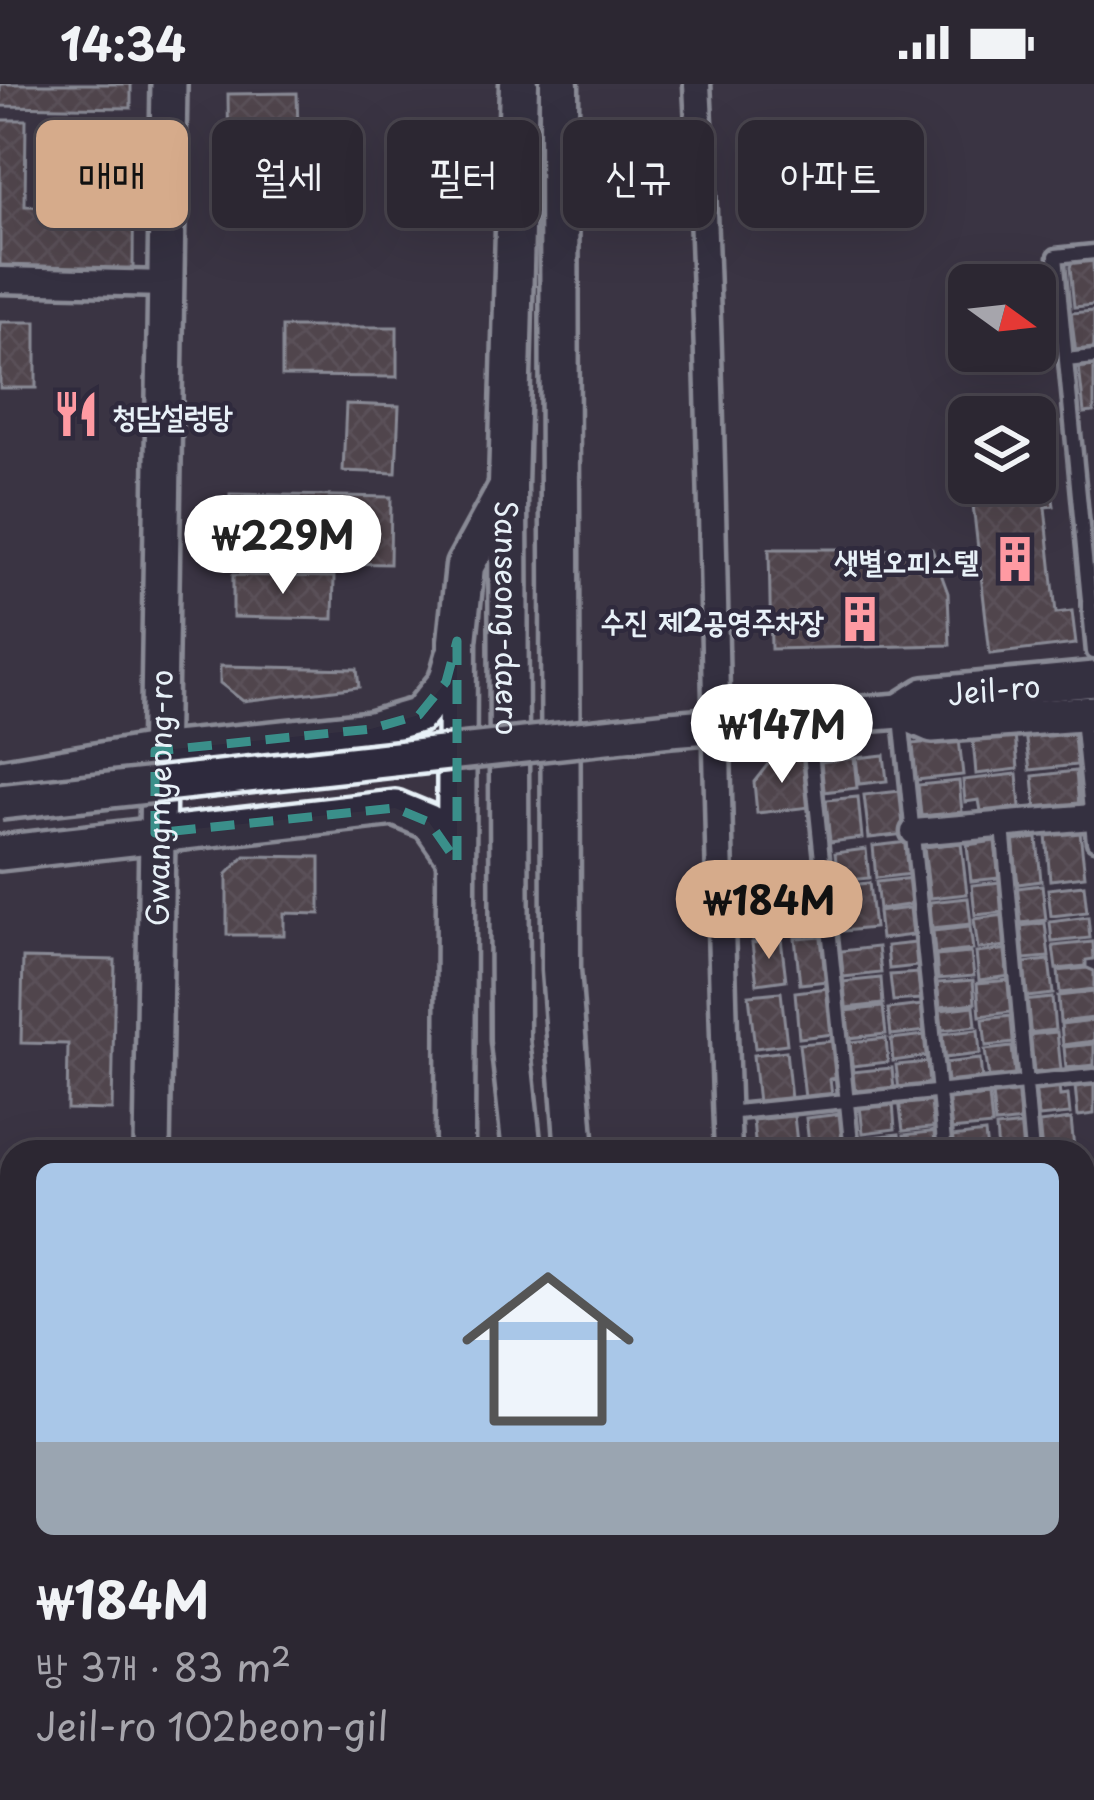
<!DOCTYPE html>
<html lang="ko">
<meta charset="utf-8">
<style>
body{margin:0;font-family:"Playpen Sans","Poor Story",sans-serif;background:#38333e;color:#f1f3f6;height:100vh;display:flex;flex-direction:column;font-size:45px;white-space:nowrap}
*{box-sizing:border-box;margin:0}
p{font-size:39px;color:#a6a5ac}
.icon{flex:none;width:66px;height:66px;fill:none;stroke:currentColor;stroke-width:2;stroke-linecap:round;stroke-linejoin:round}
.map{position:relative;flex:1;overflow:hidden}
.details{position:absolute;left:0px;top:1056px;width:1095px;height:660px;display:flex;flex-direction:column;background:#2c2732;border-radius:36px 36px 0 0;box-shadow:0 12px 48px #0002,0 0 0 3px #48444d}
.details>*{flex:none}
.top-card{position:absolute;left:36px;top:36px;width:1023px;height:108px;display:flex;gap:24px}
.needle{width:78px;rotate:105deg}
.fabs{position:absolute;left:948px;top:180px;display:grid;gap:24px}
.fabs a{display:grid;place-items:center;width:108px;height:108px;border-radius:18px;background:#2c2732;box-shadow:0 12px 48px #0002,0 0 0 3px #48444d;font-size:60px}
.price{position:absolute;translate:-50% -102px;padding:0 27px;border-radius:42px;background:#fff;color:#222;font-size:39px;line-height:78px;filter:drop-shadow(0 3px 6px #0008)}
.price::after{content:'';position:absolute;left:50%;top:72px;width:36px;height:27px;margin-left:-18px;background:inherit;clip-path:polygon(0 0,100% 0,50% 100%)}
.price.on{background:#d6ab8b;color:#111}
ul{padding:0;list-style:none}
li{display:grid;align-content:center;gap:24px;height:636px;padding:0 36px}
li+li{border-top:3px solid #48444d}
li span{display:grid;place-items:center;height:372px;border-radius:18px;color:#555}
li>.icon{margin-inline-start:auto}
span .icon{width:216px;height:216px;fill:#fffc;stroke-width:1}
li b{font-size:51px}
.tag{padding:0 42px;border-radius:18px;background:#2c2732;box-shadow:0 12px 48px #0002,0 0 0 3px #48444d;font-size:42px;line-height:108px}
.tag.on{background:#d6ab8b;color:#111}
.status{display:flex;justify-content:space-between;align-items:center;height:84px;padding:0 60px;background:#2c2732;direction:ltr}
.status svg{height:33px;fill:currentColor}
.map>svg:first-child{display:block}
</style>
<div class="status"><b>14:34</b><svg viewBox="0 0 49 12"><path d="M0 12V9h3v3zM5 12V6h3v6zM10 12V3h3v9zM15 12V0h3v12zM26 1h20v11H26zM47 4h2v5h-2z"/></svg></div>
<div class="map">
<svg width="1094" height="1716" viewBox="0 0 1094 1716">
<defs>
<pattern id="building-cross-hatch" width="8" height="8" patternUnits="userSpaceOnUse" patternTransform="scale(3)"><rect width="8" height="8" fill="#6c5a59"/><path d="M0 0l8 8M0 8l8-8" fill="none" stroke="#817272"/></pattern>
</defs>
<rect width="100%" height="100%" fill="#3b3443"/>
<filter id="ink" filterUnits="userSpaceOnUse"><feTurbulence type="fractalNoise" baseFrequency=".00833" numOctaves="2"/><feDisplacementMap in="SourceGraphic" scale="24" xChannelSelector="R" yChannelSelector="G"/><feConvolveMatrix kernelMatrix="1 2 1 2 8 2 1 2 1" color-interpolation-filters="sRGB"/></filter>
<g filter="url(#ink)">
<path fill="url(#building-cross-hatch)" stroke="#e8f1f8" stroke-width="3" d="M0 0H131V24L0 22Z
M297 9 298 48 344 47 345 80 229 82 228 10Z
M0 36H26L25 122 78 123 79 37 134 38 133 185 0 184Z
M1093 171 1094 221 1074 223 1070 183 1075 174Z
M1094 227V268L1076 270 1071 229Z
M0 238H36V304H0Z
M282 243H397V293L282 292Z
M1094 282V328L1084 329 1079 283Z
M346 320 399 322 396 389 343 387Z
M1051 403 1054 422 1045 423 1056 529 1072 527 1076 560 990 570 972 412Z
M230 410 391 413 390 480 229 477Z
M769 465H932L948 509 950 561 771 565Z
M233 491 334 493 333 535 233 533Z
M220 582 357 585 359 603 243 617 220 599Z
M1073 643 1077 681 1030 686 1025 649Z
M1015 650 1018 685 976 690 973 655Z
M959 655 963 691 916 696 912 660Z
M884 671 887 697 859 700 856 674Z
M804 672 810 723 757 729 754 698 772 675Z
M854 674 857 704 823 708 819 678Z
M1076 687 1079 722 1036 726 1033 692Z
M1017 690 1020 723 981 727 979 716 965 718 963 696Z
M959 697 962 728 921 732 918 701Z
M901 707 906 750 869 754 864 711Z
M858 713 862 754 830 758 826 716Z
M1080 748 1085 792 1050 796 1046 751Z
M1037 754 1041 797 1018 800 1013 757Z
M995 757 999 794 971 797 967 761Z
M908 758 911 790 876 794 873 762Z
M961 759 967 810 930 814 924 763Z
M866 765 869 794 838 797 835 769Z
M245 772 320 773V830L284 829V851H227V790Z
M913 794 915 820 879 825 876 798Z
M1001 798 1004 828 975 831 972 801Z
M817 799 822 845 792 848 788 803Z
M869 799 874 844 842 847 837 802Z
M776 801 781 852 753 855 748 804Z
M1042 801 1046 836 1021 839 1017 804Z
M1084 801 1087 828 1051 832 1048 805Z
M968 814 971 840 932 844 930 818Z
M910 824 913 851 881 855 878 828Z
M1005 831 1008 862 978 865 974 835Z
M1088 833 1090 854 1052 858 1050 838Z
M1045 839 1049 873 1024 875 1021 842Z
M970 843 973 866 935 870 933 847Z
M822 852 827 897 800 900 795 854Z
M781 855 786 896 757 900 752 859Z
M1093 858 1094 875 1086 876V882L1056 885 1053 862Z
M916 859 918 882 889 885 887 862Z
M878 863 881 889 843 893 841 867Z
M1009 865 1011 892 979 896 976 869Z
M971 869 974 892 938 895 936 872Z
M23 874 115 876 112 1026 67 1025 68 960 21 959Z
M1049 876 1053 910 1027 913 1023 879Z
M1087 884 1094 887V905L1060 909 1058 887Z
M918 889 921 915 893 917 890 891Z
M881 894 883 920 845 924 842 898Z
M973 896 975 919 940 923 937 899Z
M1011 896V928L980 932 977 899Z
M828 904 833 950 799 954 795 908Z
M781 908 787 960 755 964 749 911Z
M1094 908V934L1060 938 1058 912Z
M1052 914 1055 946 1027 949 1023 917Z
M923 921 926 947 891 951 888 925Z
M974 922 976 942 942 946 940 926Z
M883 923 886 950 848 954 845 927Z
M1012 932 1015 959 986 962 983 935Z
M1094 936V957L1063 961 1061 940Z
M978 946 980 970 943 974 940 950Z
M1057 948 1061 986 1031 989 1027 951Z
M926 951 928 972 893 977 891 955Z
M886 954 888 978 852 982 850 958Z
M834 957 838 994 830 995 832 1011 805 1014 799 960Z
M1094 960V981L1066 984 1064 963Z
M1012 963 1015 992 989 995 985 966Z
M786 967 791 1015 758 1019 753 971Z
M980 975 982 997 945 1001 943 979Z
M929 978 932 1002 899 1006 896 981Z
M892 984 894 1005 860 1009 854 1004 852 988Z
M1094 1000V1030L1078 1032 1075 1002Z
M1059 1003 1060 1012 1068 1011 1070 1030 1038 1033 1035 1006Z
M1021 1007 1024 1037 995 1040 992 1010Z
M936 1011 939 1043 903 1047 899 1016Z
M989 1012 992 1042 950 1046 947 1016Z
M893 1019 895 1045 863 1049 860 1022Z
M841 1030 845 1068H810L806 1034Z
M794 1032 798 1068H756L753 1036Z
M1071 1035 1074 1064 1042 1068 1039 1039Z
M1024 1041 1027 1068H998L996 1044Z
M938 1047 940 1068H906L904 1051Z
M985 1049 987 1068H954L952 1053Z
M899 1050 901 1068H863L862 1054Z
M1091 1260 1094 1312 1083 1313V1261Z
M1094 1525V1578L1083 1580V1526Z
M1004 1704H1041L1042 1716H1005Z
M1048 1704H1083L1085 1716H1050Z
M208 1705H297V1716H207Z"/>
<g fill="none" stroke-linecap="round" stroke-linejoin="round">
<defs>
<path id="service" d="M1094 168 1056 172 1094 568
M1066 276 1094 273
M901 633 945 1068
M1082 634 1094 758
M808 639 852 1068
M1003 742 1032 1068
M726 1029 1094 992
M1083 1647 1090 1716
M991 1704 993 1716"/>
<path id="minor" d="M697 0C716 356 714 712 728 1068
M0 196 165 200
M914 748 1092 733
M0 1241 12 1240
M1083 1324H1094
M519 1704 524 1716
M807 1704 811 1716"/>
<g id="secondary">
<path id="s1" d="M900 627 925 611 1094 595"/>
<path d="M670 645 900 627 932 641 1094 629"/>
<path d="M0 693 155 667 371 645 419 631 446 598 454 570"/>
<path d="M0 769 395 724 429 738 457 778"/>
<path id="s2" d="M152 1068 169 0"/>
<path d="M146 1716V1704"/>
</g>
<g id="primary">
<path id="s3" d="M519 0 508 402 510 956 522 1068"/>
<path d="M559 0 561 886 575 1068"/>
<path d="M455 1068 457 557 465 482 507 405"/>
<path d="M617 1704 619 1716"/>
<path d="M684 1704 687 1716"/>
</g>
</defs>
<use href="#service" stroke="#e8f1f8" stroke-width="21"/>
<use href="#minor" stroke="#e8f1f8" stroke-width="33"/>
<use href="#secondary" stroke="#e8f1f8" stroke-width="42"/>
<use href="#primary" stroke="#e8f1f8" stroke-width="45"/>
<use href="#service" stroke="#2f2a3d" stroke-width="12"/>
<use href="#minor" stroke="#2f2a3d" stroke-width="24"/>
<use href="#secondary" stroke="#2f2a3d" stroke-width="33"/>
<use href="#primary" stroke="#2f2a3d" stroke-width="36"/>
<defs>
<path id="secondary-bridge" d="M0 718 670 645"/>
</defs>
<use href="#secondary-bridge" stroke="#e8f1f8" stroke-width="42" stroke-linecap="butt"/>
<use href="#secondary-bridge" stroke="#2f2a3d" stroke-width="33"/>
</g>
</g>
<path d="M0 0H1094V1716H0ZM457 557V778L429 738 395 724 155 749V667L371 645 419 631 446 598Z" fill="#3b3443" fill-opacity=".55" fill-rule="evenodd"/>
<path fill="none" stroke="#3a8f8a" stroke-width="9" stroke-dasharray="24 15" stroke-linejoin="round" d="M457 557V778L429 738 395 724 155 749V667L371 645 419 631 446 598Z"/>
<defs>
<symbol id="restaurant-bare" viewBox="-9 -9 18 18"><path d="M-5-6h1v4h1v-4h1v4h1v-4h1v5L-1.5 .5V6h-2V.5L-5-1ZM5-6V6H3V1.5H1.5Q1.5-4 5-6Z" fill="#ff9aa2" stroke="#2f2a3d" stroke-width="2.5" paint-order="stroke"/></symbol>
<symbol id="building-bare" viewBox="-9 -9 18 18"><path d="M-4-6H4V6H1V3H-1V6H-4ZM-2.5-4.3h1.7v1.8h-1.7ZM.8-4.3h1.7v1.8H.8ZM-2.5-1h1.7V.8h-1.7ZM.8-1h1.7V.8H.8Z" fill="#ff9aa2" stroke="#2f2a3d" stroke-width="2.5" paint-order="stroke"/></symbol>
</defs>
<g fill-rule="evenodd">
<use href="#restaurant-bare" x="43" y="297" width="66" height="66"/>
<use href="#building-bare" x="982" y="442" width="66" height="66"/>
<use href="#building-bare" x="827" y="502" width="66" height="66"/>
</g>
<g text-anchor="middle" dominant-baseline="central" stroke-width="9" stroke-linejoin="round" paint-order="stroke">
<g font-size="30" font-weight="bold" fill="#e8f1f8" stroke="#2f2a3d" text-anchor="end">
<text x="112" y="330" text-anchor="start">청담설렁탕</text>
<text x="979" y="475">샛별오피스텔</text>
<text x="824" y="535">수진 제2공영주차장</text>
</g>
<g font-size="30" fill="#e8f1f8" stroke="#2f2a3d">
<text stroke="none"><textPath href="#s3" startOffset="534">Sanseong-daero</textPath></text>
<text stroke="none"><textPath href="#s1" startOffset="99">Jeil-ro</textPath></text>
<text stroke="none"><textPath href="#s2" startOffset="354">Gwangmyeong-ro</textPath></text>
</g>
</g>
</svg>
<div class="fabs">
<a><svg class="needle" viewBox="-14 -14 28 28"><path d="M0-13l5 13h-10z" fill="#e53935"/><path d="M0 13l5-13h-10z" fill="#a6a5ac"/></svg></a>
<a><svg class="icon" aria-label="layers" viewBox="0 0 24 24"><path d="M12 4l9 5-9 5-9-5zM3 14l9 5 9-5"/></svg></a>
</div>
<b class="price" style="left:283px;top:513px">₩229M</b>
<b class="price" style="left:782px;top:702px">₩147M</b>
<b class="price on" style="left:769px;top:878px">₩184M</b>
<div class="top-card">
<a class="tag on">매매</a>
<a class="tag">월세</a>
<a class="tag">필터</a>
<a class="tag">신규</a>
<a class="tag">아파트</a>
</div>
<section class="details">
<ul>
<li><span style="background:linear-gradient(#a9c7e8 75%,#9aa5b1 0)"><svg class="icon" aria-label="home" viewBox="0 0 24 24"><path d="M3 11l9-7 9 7M6 9v11h12V9"/></svg></span><div><b>₩184M</b><p>방 3개 · 83 m²</p><p>Jeil-ro 102beon-gil</p></div></li>
</ul>
</section>
</div>
